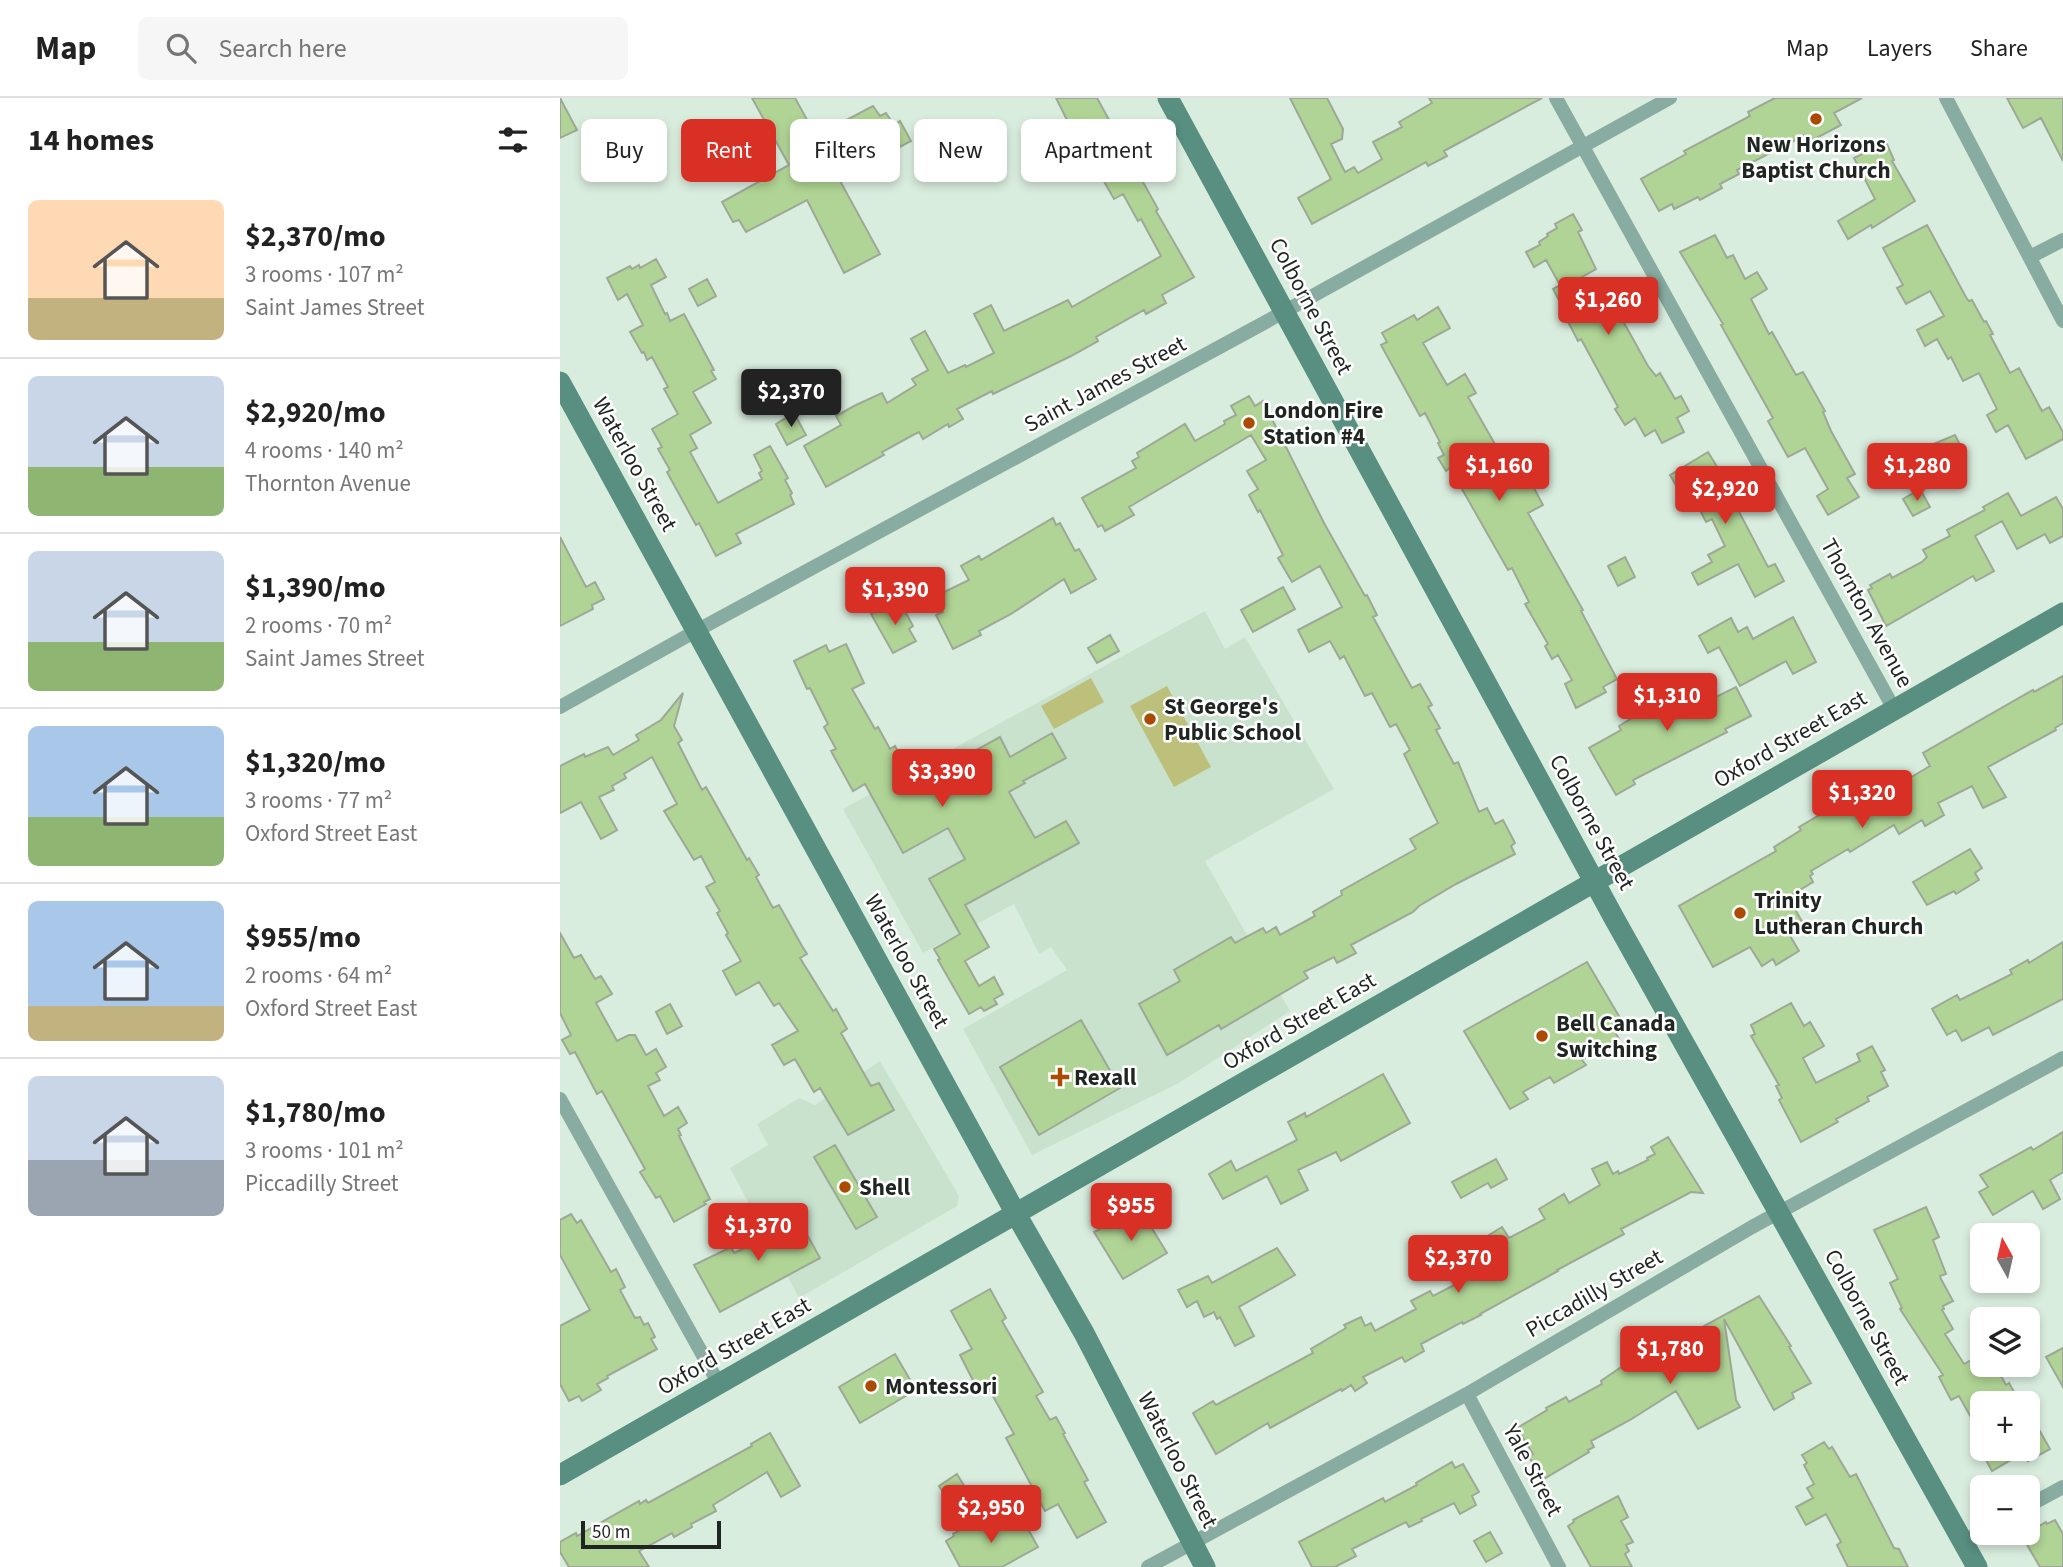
<!DOCTYPE html>
<meta charset="utf-8">
<style>
body{margin:0;font-family:"Source Sans 3",sans-serif;background:#f6f6f6;color:#222;height:100vh;display:flex;flex-direction:column;font-size:26px;white-space:nowrap}
*{box-sizing:border-box;margin:0}
p{font-size:23px;color:#767676}
.icon{flex:none;width:38px;height:38px;fill:none;stroke:currentColor;stroke-width:2;stroke-linecap:round;stroke-linejoin:round}
.map{position:relative;flex:1;overflow:hidden}
.side{display:flex;flex-direction:column;background:#fff;width:560px}
.side>*{flex:none}
.top-card{position:absolute;left:21px;top:21px;width:665px;height:63px;display:flex;gap:14px}
.needle{width:46px;rotate:352deg}
.buttons{position:absolute;left:1410px;top:1125px;display:grid;gap:14px}
.buttons a{display:grid;place-items:center;width:70px;height:70px;border-radius:10px;background:#fff;box-shadow:0 4px 10px #0003;font-size:35px}
.scale{position:absolute;left:21px;bottom:18px;width:140px;box-sizing:border-box;padding-left:7px;border:4px solid #1f2621;border-top:0;font-size:19px;line-height:24px;white-space:nowrap;color:#1f2621;-webkit-text-stroke:5px #fff;paint-order:stroke}
.price{position:absolute;translate:-50% -60px;padding:0 16px;border-radius:7px;background:#d93025;color:#fff;font-size:23px;line-height:46px;filter:drop-shadow(0 2px 4px #0008)}
.price::after{content:'';position:absolute;left:50%;top:42px;width:21px;height:16px;margin-left:-10px;background:inherit;clip-path:polygon(0 0,100% 0,50% 100%)}
.price.current{background:#222;color:#fff}
ul{padding:0;list-style:none}
li{display:flex;align-items:center;gap:21px;height:175px;padding:0 28px}
li+li{border-top:2px solid #e0e0e0}
li span{display:grid;place-items:center;flex:none;width:196px;height:140px;border-radius:10px;color:#555}
li>.icon{margin-inline-start:auto}
span .icon{width:84px;height:84px;fill:#fffc;stroke-width:1}
li b{font-size:30px}
h2{display:flex;justify-content:space-between;align-items:center;height:84px;padding:0 28px;font-size:30px}
.pill{padding:0 24px;border-radius:10px;background:#fff;box-shadow:0 4px 10px #0003;font-size:24px;line-height:63px}
.pill.current{background:#d93025;color:#fff}
header{display:flex;align-items:center;gap:42px;box-sizing:border-box;height:98px;padding:0 35px;background:#fff;border-bottom:2px solid #e0e0e0}
header strong{font-size:33px}
nav{display:flex;gap:38px;margin-inline-start:auto;font-size:24px}
.search{width:490px;height:63px;background:#f6f6f6;display:flex;align-items:center;gap:18px;box-sizing:border-box;padding:0 24px;border-radius:10px;color:#767676;font-size:26px}
main{display:flex;flex:1;min-height:0}
.map>svg:first-child{display:block}
</style>
<header>
<strong>Map</strong>
<div class="search"><svg class="icon" aria-label="search" viewBox="0 0 24 24"><circle cx="10" cy="10" r="6"/><path d="M15 15l6 6"/></svg>Search here</div>
<nav><a>Map</a><a>Layers</a><a>Share</a></nav>
</header>
<main>
<section class="side">
<h2>14 homes<svg class="icon" aria-label="filters" viewBox="0 0 24 24"><path d="M4 7h16M4 17h16"/><circle cx="9" cy="7" r="2"/><circle cx="15" cy="17" r="2"/></svg></h2>
<ul>
<li><span style="background:linear-gradient(#ffd9b3 70%,#c2b280 0)"><svg class="icon" aria-label="home" viewBox="0 0 24 24"><path d="M3 11l9-7 9 7M6 9v11h12V9"/></svg></span><div><b>$2,370/mo</b><p>3 rooms · 107 m²</p><p>Saint James Street</p></div></li>
<li><span style="background:linear-gradient(#c9d6e8 65%,#8fb573 0)"><svg class="icon" aria-label="home" viewBox="0 0 24 24"><path d="M3 11l9-7 9 7M6 9v11h12V9"/></svg></span><div><b>$2,920/mo</b><p>4 rooms · 140 m²</p><p>Thornton Avenue</p></div></li>
<li><span style="background:linear-gradient(#c9d6e8 65%,#8fb573 0)"><svg class="icon" aria-label="home" viewBox="0 0 24 24"><path d="M3 11l9-7 9 7M6 9v11h12V9"/></svg></span><div><b>$1,390/mo</b><p>2 rooms · 70 m²</p><p>Saint James Street</p></div></li>
<li><span style="background:linear-gradient(#a9c7e8 65%,#8fb573 0)"><svg class="icon" aria-label="home" viewBox="0 0 24 24"><path d="M3 11l9-7 9 7M6 9v11h12V9"/></svg></span><div><b>$1,320/mo</b><p>3 rooms · 77 m²</p><p>Oxford Street East</p></div></li>
<li><span style="background:linear-gradient(#a9c7e8 75%,#c2b280 0)"><svg class="icon" aria-label="home" viewBox="0 0 24 24"><path d="M3 11l9-7 9 7M6 9v11h12V9"/></svg></span><div><b>$955/mo</b><p>2 rooms · 64 m²</p><p>Oxford Street East</p></div></li>
<li><span style="background:linear-gradient(#c9d6e8 60%,#9aa5b1 0)"><svg class="icon" aria-label="home" viewBox="0 0 24 24"><path d="M3 11l9-7 9 7M6 9v11h12V9"/></svg></span><div><b>$1,780/mo</b><p>3 rooms · 101 m²</p><p>Piccadilly Street</p></div></li>
</ul>
</section>
<div class="map">
<svg width="1503" height="1469" viewBox="0 0 1503 1469">
<rect width="100%" height="100%" fill="#d9edde"/>
<path fill="#c8e2ce" d="M645 513 665 551 685 539 774 691 645 763 730 913 619 985 472 1057 403 931 507 872 491 849 479 856 454 806 363 855 283 711Z
M320 963 399 1098 397 1108 239 1200 170 1070 208 1047 197 1026 239 1000 255 1007Z"/>
<path fill="#bcc07a" d="M531 580 544 604 494 631 481 608Z
M607 588 651 669 614 689 570 608Z"/>
<path fill="#b0d495" stroke="#9ea896" stroke-width="2" d="M0 0 17 32 0 40Z
M192 0H235L256 38 313 8 320 18 326 15 334 27 340 23 351 43 279 81 320 156 284 175 247 102 186 134 179 122 173 124 162 104 229 67Z
M496 0H537L564 49 571 45 581 62 573 66 598 111 596 113 634 179 602 197 606 205 586 216 584 212 536 239 538 243 511 258 433 296 432 293 397 311 403 321 389 329 388 326 363 341 359 334 353 337 322 354 324 357 266 389 244 348 281 327 276 318 296 307 322 295 327 305 356 287 352 281 368 272 351 241 365 233 388 275 405 267 406 269 434 255 414 216 431 207 444 233 508 202 512 209 601 158 581 121 578 123 563 96 554 101 542 80 537 82 512 38 514 36Z
M730 0H767L783 31 782 41 771 46 785 74 794 69 798 75 822 61 813 44 842 29 839 24 872 5 869 0H982L884 53 887 58 868 68 866 64 752 126 738 100 771 81Z
M1215 0H1302L1274 15 1281 27 1249 44 1245 37 1177 72 1179 76 1160 86 1162 90 1140 102 1138 99 1114 111 1112 106 1099 113 1081 81 1126 56 1124 53 1190 18 1188 14Z
M1447 0H1503V63L1481 20 1463 30Z
M1326 44 1334 62 1332 63 1355 103 1312 130 1311 127 1288 141 1278 123 1315 101 1294 60Z
M1013 116 1022 132 1018 134 1036 171 1015 183 1029 208 1049 197 1052 201 1056 199 1063 211 1058 214 1088 268 1096 278 1100 275 1115 301 1121 298 1129 313 1117 320 1124 334 1102 345 1095 332 1085 338 1075 320 1065 327 1055 311 1058 309 1021 241 1018 243 1006 220 1008 219 993 191 1000 187 986 162 974 169 966 154 980 147 979 144 988 138 987 136 997 130 995 126Z
M1367 127 1407 201 1409 203 1412 202 1424 224 1426 223 1433 236 1430 237 1450 275 1459 270 1482 313 1489 309 1503 334V341L1466 361 1448 327 1436 334 1427 317 1437 311 1419 275 1403 283 1391 259 1388 261 1377 241 1365 248 1357 232 1384 218 1370 193 1346 206 1337 190 1343 187 1323 150Z
M1155 137 1167 160 1173 157 1185 181 1197 174 1207 191 1191 201 1209 236 1212 234 1236 277 1243 274 1265 313 1263 314 1271 333 1295 376 1287 380 1299 399 1268 417 1257 398 1268 391 1245 350 1228 359 1208 323 1213 320 1161 227 1163 226 1120 154Z
M96 161 106 179 91 187 105 216 107 215 110 223 124 216 154 272 151 273 156 281 133 294 151 325 130 337 137 350 130 354 158 405 202 381 199 375 202 373 194 357 210 348 228 380 225 382 232 395 230 397 234 406 176 436 181 445 156 458 139 425 136 427 107 374 110 372 98 351 102 349 92 331 118 316 104 291 108 289 92 259 87 262 84 254 82 255 70 234 83 227 67 196 58 202 47 180 70 168 72 171 79 167 80 170Z
M147 181 156 198 138 208 129 191Z
M878 209 890 230 863 245 887 287 905 276 916 295 908 299 944 362 956 356 983 407 968 415 1023 512 1021 513 1057 581 1043 589 1046 594 1016 610 1005 586 1012 582 998 557 992 561 985 548 988 546 965 506 969 504 952 470 948 472 890 370 886 373 878 360 884 357 878 345 880 344 865 315 860 318 821 247 827 244 822 235 854 217 857 222Z
M689 298 695 308 703 303 764 425 805 498 807 497 817 517 813 519 842 572 852 590 860 586 872 607 868 609 880 630 876 632 894 666 898 664 919 714 927 710 935 726 943 722 955 745 951 748 955 756 896 786 859 808 853 814 791 847 796 855 777 865 774 859 744 874 748 880 661 931 659 927 607 957 579 906 620 883 614 872 671 839 675 845 703 830 706 835 716 829 720 837 755 818 753 814 782 797 781 793 856 751 850 741 878 725 844 656 850 652 836 626 830 629 812 595 805 598 784 558 780 561 770 543 749 554 738 532 782 509 760 468 732 484 718 460 723 457 700 412 698 414 689 397 698 391 687 373 706 362 691 337 569 409 574 417 545 433 542 427 538 429 522 400 576 370 572 363 579 359 577 355 625 326 635 343 665 326 664 323 676 317 671 308Z
M234 315 246 337 227 347 216 326Z
M1395 337 1402 351 1381 365 1371 347Z
M1148 354 1180 406 1176 408 1208 469 1215 466 1224 483 1195 499 1178 466 1138 487 1132 475 1152 464 1148 457 1165 448 1152 421 1146 424 1137 406 1133 408 1122 389 1118 391 1110 377Z
M1360 391 1370 409 1353 418 1343 401Z
M1448 395 1461 418 1496 399 1503 411V438L1490 445 1485 436 1457 451 1442 423 1415 438 1434 473 1416 483 1413 478 1326 528 1308 492 1312 490 1310 487 1330 476 1332 480 1362 464 1367 459 1363 452 1390 438 1387 432 1425 412 1423 409Z
M493 420 496 427 500 425 515 453 519 451 536 481 511 495 504 481 451 516 419 533 421 537 393 551 376 517 383 514 376 498 409 482 401 468 419 458 421 462Z
M0 439 26 489 35 484 44 501 32 507 33 511 0 528Z
M1065 459 1075 479 1058 488 1048 468Z
M723 489 735 511 693 534 681 512Z
M341 506 353 528 349 531 356 543 333 555 311 516 324 509 327 513Z
M1233 519 1256 564 1233 576 1226 563 1180 588 1159 549 1148 555 1139 538 1171 520 1178 534 1187 529 1193 541Z
M550 537 559 553 537 565 528 550Z
M286 546 304 585 292 591 315 631 318 629 330 651 335 648 355 686 440 639 450 659 492 635 506 660 463 683 465 685 449 694 475 740 506 723 519 745 405 807 429 849 405 863 419 888 434 879 443 896 434 901 437 906 424 913 421 909 409 916 378 862 380 861 374 851 400 836 369 781 405 761 388 730 343 755 305 686 293 693 271 653 276 651 264 629 268 626 250 590 247 591 234 563 266 547 269 554Z
M1503 578V625L1495 630 1496 632 1428 669 1446 699 1423 710 1412 688 1378 705 1384 717 1365 728 1362 722 1339 736 1334 727 1290 754 1288 751 1251 773 1253 776 1250 778 1253 784 1228 799 1244 827 1229 836 1239 853 1216 867 1213 861 1202 868 1190 849 1153 869 1119 808 1216 753 1214 749 1241 732 1239 729 1261 716 1260 714 1329 676 1336 688 1370 668 1363 655 1473 592 1474 594Z
M1132 579 1139 596 1143 594 1148 603 1176 589 1191 618 1165 631 1167 634 1073 682 1075 686 1056 697 1029 650 1061 632 1059 628 1118 592 1115 587Z
M123 595 114 628 122 642 118 645 142 692 146 689 187 762 189 760 199 777 196 779 213 810 219 807 242 848 247 856 240 860 273 913 276 911 287 931 281 935 311 988 319 985 334 1012 288 1037 260 990 254 994 235 961 224 967 212 947 238 933 219 905 214 908 199 884 176 897 163 873 181 863 166 837 168 835 157 815 160 813 146 789 155 784 141 758 134 762 104 713 117 706 92 659 64 676 66 680 52 688 54 692 39 699 57 732 41 741 21 704 0 715V668L24 656 25 659 48 649 53 657 79 642 76 637 101 622Z
M1410 751 1422 770 1415 775 1419 782 1396 796 1394 793 1367 807 1353 784Z
M0 835 14 860 21 857 35 881 41 878 52 896 36 905 57 943 69 937H75L86 957 96 951 106 969 96 975 100 982 88 988 104 1018 118 1009 127 1025 118 1031 121 1037 119 1038 150 1101 144 1104 146 1106 114 1124 100 1098 96 1100 80 1074 85 1071 42 993 37 996 15 954 10 956 2 942 11 937 0 915Z
M1503 844V901L1433 937 1429 929 1402 943 1396 932 1387 937 1372 911 1397 897 1400 902 1452 876 1450 872 1468 862 1469 865Z
M1027 864 1066 930 1055 934 1059 941 1022 962 1026 967 994 985 990 979 963 994 968 1001 950 1011 904 933Z
M1231 905 1244 928 1250 924 1264 948 1243 960 1256 985 1300 963 1297 956 1312 948 1325 972 1321 974 1328 988 1307 999 1309 1003 1276 1021 1278 1024 1241 1044 1219 1002 1222 1000 1216 988 1219 987 1191 938 1195 936 1191 927Z
M110 906 122 928 107 936 96 914Z
M521 922 560 990 479 1037 440 969Z
M823 976 850 1025 781 1063 776 1054 738 1072 748 1092 721 1106 707 1078 663 1101 649 1076 671 1063 676 1073 737 1042 728 1024 745 1015 746 1019Z
M1503 1034V1074L1490 1082 1500 1101 1483 1111 1473 1093 1433 1117 1419 1094 1428 1089 1420 1077 1471 1049 1473 1052Z
M1108 1039 1143 1095 1131 1094 1061 1131 1064 1136 997 1172 998 1173 920 1216 921 1217 903 1226 902 1224 861 1246 864 1253 845 1264 842 1259 803 1279 807 1285 795 1293 791 1287 782 1293 781 1291 710 1330 708 1325 656 1356 633 1315 653 1303 656 1307 753 1255 751 1251 786 1230 784 1227 801 1219 805 1228 811 1225 815 1233 856 1211 851 1203 870 1193 873 1198 910 1179 904 1168 929 1154 921 1142 942 1129 949 1140 985 1121 979 1111 1004 1096 1009 1105 1040 1087 1032 1071 1047 1064 1053 1076 1058 1073 1059 1076 1088 1062 1087 1060 1095 1056 1091 1049Z
M275 1047 317 1119 296 1131 254 1059Z
M936 1061 947 1081 931 1090 928 1085 901 1100 892 1084Z
M1366 1109 1379 1139 1373 1142 1386 1176 1380 1178 1381 1181 1393 1203 1383 1208 1384 1211 1382 1212 1393 1231 1385 1236 1404 1266 1422 1256 1423 1267H1435L1446 1287 1449 1285 1461 1306H1423V1341L1399 1298 1391 1302 1379 1279 1383 1277 1340 1211 1342 1210 1330 1185 1338 1181 1314 1132Z
M580 1111 607 1155 563 1181 534 1134Z
M234 1113 260 1160 160 1214 134 1167 171 1149 174 1155 213 1137 208 1128Z
M11 1116 17 1125 21 1122 51 1174 56 1171 65 1189 60 1192 75 1220 80 1219 84 1227 88 1225 95 1239 91 1241 97 1251 47 1278 48 1280 37 1286 41 1292 22 1303 19 1298 9 1303 0 1286V1228L30 1212 0 1157V1122Z
M717 1150 735 1177 679 1209 694 1238 675 1248 660 1219 657 1221 654 1214 644 1219 637 1203 627 1209 618 1192 648 1178 652 1185Z
M430 1191 446 1220 442 1223 483 1294 476 1298 490 1322 496 1319 505 1335 503 1336 528 1382 524 1384 546 1424 517 1440 498 1406 485 1413 446 1340 454 1336 429 1291 420 1296 400 1257 412 1251 391 1213Z
M1199 1198 1231 1248 1229 1249 1251 1285 1232 1295 1234 1300 1214 1312 1164 1221 1176 1302 1180 1309 1138 1331 1116 1293 1070 1322 1031 1343 1034 1349 1028 1352 1029 1354 982 1382 969 1359 973 1356 957 1330 987 1312 986 1310 1006 1299 1009 1304 1042 1286 1041 1283 1073 1261 1074 1263 1080 1259 1082 1262Z
M1503 1250V1289L1486 1259Z
M335 1256 356 1292 300 1325 279 1289Z
M1468 1312 1490 1351 1468 1363V1352L1432 1373 1420 1351H1468Z
M210 1335 240 1388 221 1399 207 1374 153 1407 156 1413 131 1426 132 1429 114 1439 112 1435 79 1453 89 1469H9L0 1454V1444L16 1435 17 1438 79 1403 80 1406 86 1402 88 1405 192 1348 191 1346Z
M1264 1344 1269 1351 1272 1349 1290 1379 1296 1376 1334 1450 1339 1451 1348 1469H1288L1277 1447 1281 1444 1266 1416 1246 1427 1236 1409 1253 1400 1247 1390 1254 1386 1244 1367 1247 1365 1242 1357Z
M892 1364 895 1370 903 1366 919 1394 912 1398 916 1407 900 1416 894 1405 861 1421 862 1423 849 1429 846 1424 792 1451 796 1458 775 1469H752L739 1444 823 1400 825 1404 857 1387 856 1385Z
M397 1376 406 1391 388 1402 379 1388Z
M1058 1398 1068 1419 1061 1423 1073 1444 1066 1447 1069 1453 1065 1456 1072 1469H1031L1008 1428 1014 1424 1013 1422Z
M421 1420 429 1434 449 1423 451 1428 463 1422 478 1449 442 1469H400L386 1443 394 1438 393 1436Z
M1495 1422 1503 1436V1469H1480L1462 1438 1486 1424 1487 1426Z
M930 1434 942 1455 926 1464 914 1443Z"/>
<g fill="none" stroke-linecap="round" stroke-linejoin="round">
<path stroke="#89aca2" stroke-width="14" d="M996 0 1334 611
M1386 0 1503 223
M1470 159 1503 142
M0 609 136 533 702 226 1110 0
M0 1001 159 1286
M907 1296 999 1469
M1468 1408 1503 1389
M1403 1444 1423 1433
M588 1469 907 1296 1192 1129 1503 960"/>
<path stroke="#588f80" stroke-width="21" d="M608 0 1054 820 1417 1469
M0 284 456 1116 524 1235 645 1469
M0 1377 1503 515"/>
</g>
<g fill="#ab4a01" stroke="#fff" stroke-width="2.5">
<circle cx="1256" cy="21" r="7"/>
<circle cx="689" cy="325" r="7"/>
<circle cx="590" cy="621" r="7"/>
<circle cx="1180" cy="815" r="7"/>
<circle cx="982" cy="938" r="7"/>
<path d="M496.5 968.5h7v7h7v7h-7v7h-7v-7h-7v-7h7z"/>
<circle cx="285" cy="1089" r="7"/>
<circle cx="311" cy="1288" r="7"/>
</g>
<g text-anchor="middle" dominant-baseline="central" stroke-width="5" stroke-linejoin="round" paint-order="stroke">
<g font-size="23" font-weight="bold" fill="#1f2621" stroke="#fff" text-anchor="start">
<text x="1256" y="46" text-anchor="middle">New Horizons<tspan x="1256" dy="26">Baptist Church</tspan></text>
<text x="703" y="312">London Fire<tspan x="703" dy="26">Station #4</tspan></text>
<text x="604" y="608">St George's<tspan x="604" dy="26">Public School</tspan></text>
<text x="1194" y="802">Trinity<tspan x="1194" dy="26">Lutheran Church</tspan></text>
<text x="996" y="925">Bell Canada<tspan x="996" dy="26">Switching</tspan></text>
<text x="514" y="979">Rexall</text>
<text x="299" y="1089">Shell</text>
<text x="325" y="1288">Montessori</text>
</g>
<g font-size="23" fill="#1f2621" stroke="#fff">
<text transform="translate(751 208) rotate(62)">Colborne Street</text>
<text transform="translate(545 286) rotate(-28)">Saint James Street</text>
<text transform="translate(75 366) rotate(61)">Waterloo Street</text>
<text transform="translate(1307 515) rotate(61)">Thornton Avenue</text>
<text transform="translate(1230 641) rotate(-30)">Oxford Street East</text>
<text transform="translate(1032 724) rotate(61)">Colborne Street</text>
<text transform="translate(347 863) rotate(61)">Waterloo Street</text>
<text transform="translate(739 923) rotate(-30)">Oxford Street East</text>
<text transform="translate(1034 1195) rotate(-30)">Piccadilly Street</text>
<text transform="translate(1307 1219) rotate(61)">Colborne Street</text>
<text transform="translate(174 1248) rotate(-30)">Oxford Street East</text>
<text transform="translate(618 1362) rotate(63)">Waterloo Street</text>
<text transform="translate(973 1372) rotate(62)">Yale Street</text>
</g>
</g>
</svg>
<div class="buttons">
<a><svg class="needle" viewBox="-14 -14 28 28"><path d="M0-13l5 13h-10z" fill="#e53935"/><path d="M0 13l5-13h-10z" fill="#767676"/></svg></a>
<a><svg class="icon" aria-label="layers" viewBox="0 0 24 24"><path d="M12 4l9 5-9 5-9-5zM3 14l9 5 9-5"/></svg></a>
<a>+</a>
<a>−</a>
</div>
<div class="scale">50 m</div>
<b class="price" style="left:1048px;top:239px">$1,260</b>
<b class="price current" style="left:231px;top:331px">$2,370</b>
<b class="price" style="left:939px;top:405px">$1,160</b>
<b class="price" style="left:1357px;top:405px">$1,280</b>
<b class="price" style="left:1165px;top:428px">$2,920</b>
<b class="price" style="left:335px;top:529px">$1,390</b>
<b class="price" style="left:1107px;top:635px">$1,310</b>
<b class="price" style="left:382px;top:711px">$3,390</b>
<b class="price" style="left:1302px;top:732px">$1,320</b>
<b class="price" style="left:571px;top:1145px">$955</b>
<b class="price" style="left:198px;top:1165px">$1,370</b>
<b class="price" style="left:898px;top:1197px">$2,370</b>
<b class="price" style="left:1110px;top:1288px">$1,780</b>
<b class="price" style="left:431px;top:1447px">$2,950</b>
<div class="top-card">
<a class="pill">Buy</a>
<a class="pill current">Rent</a>
<a class="pill">Filters</a>
<a class="pill">New</a>
<a class="pill">Apartment</a>
</div>
</div>
</main>
